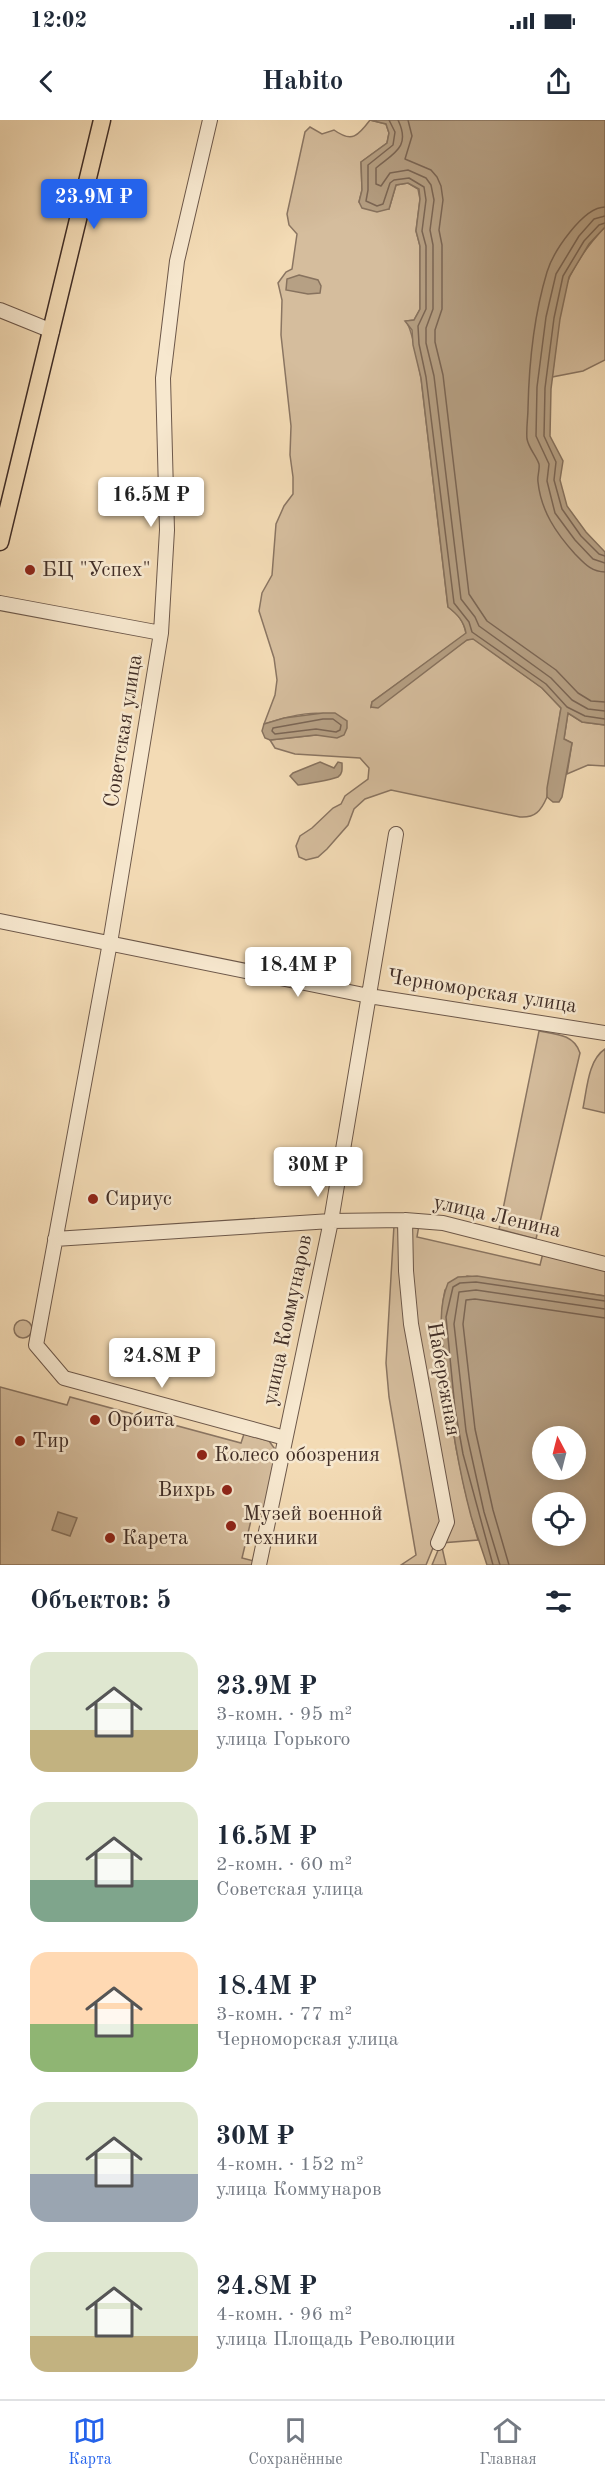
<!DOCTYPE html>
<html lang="ru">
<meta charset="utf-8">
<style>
body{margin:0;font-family:"Old Standard TT",serif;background:#f6f6f7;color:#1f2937;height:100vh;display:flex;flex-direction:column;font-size:22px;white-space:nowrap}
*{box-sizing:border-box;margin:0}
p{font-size:20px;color:#747a83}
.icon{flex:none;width:33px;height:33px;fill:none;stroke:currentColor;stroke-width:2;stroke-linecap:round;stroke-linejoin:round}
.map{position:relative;height:1445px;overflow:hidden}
.panel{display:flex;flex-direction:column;background:#fff;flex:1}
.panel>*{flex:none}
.needle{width:39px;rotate:353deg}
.fabs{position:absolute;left:532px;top:1306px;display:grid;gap:12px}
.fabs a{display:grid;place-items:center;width:54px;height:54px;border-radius:50%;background:#fff;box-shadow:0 3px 15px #0003;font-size:30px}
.price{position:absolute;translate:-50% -51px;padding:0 14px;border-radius:6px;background:#fff;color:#222;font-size:20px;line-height:39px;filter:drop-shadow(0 2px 3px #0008)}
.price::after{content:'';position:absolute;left:50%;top:36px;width:18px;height:14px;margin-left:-9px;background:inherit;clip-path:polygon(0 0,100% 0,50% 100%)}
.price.current{background:#2563eb;color:#fff}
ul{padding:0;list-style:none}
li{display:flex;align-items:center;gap:18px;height:150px;padding:0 30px}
li span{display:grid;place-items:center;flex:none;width:168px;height:120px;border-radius:18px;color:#555}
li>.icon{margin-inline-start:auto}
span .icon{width:72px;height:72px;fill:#fffc;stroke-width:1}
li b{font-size:26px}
h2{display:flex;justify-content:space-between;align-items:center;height:72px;padding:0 30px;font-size:26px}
.status{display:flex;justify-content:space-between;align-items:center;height:42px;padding:0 30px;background:#fff;direction:ltr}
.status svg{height:16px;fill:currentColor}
header{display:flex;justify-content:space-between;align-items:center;height:78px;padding:0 30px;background:#fff;font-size:27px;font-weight:700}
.menu{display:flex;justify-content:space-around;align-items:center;height:84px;border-top:2px solid #e0e1e3;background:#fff;font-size:16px;color:#747a83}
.menu a{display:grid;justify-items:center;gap:3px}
.menu .current{color:#2563eb}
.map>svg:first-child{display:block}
</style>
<div class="status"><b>12:02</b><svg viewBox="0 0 49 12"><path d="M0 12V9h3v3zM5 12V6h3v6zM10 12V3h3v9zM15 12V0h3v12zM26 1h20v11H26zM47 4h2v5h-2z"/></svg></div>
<header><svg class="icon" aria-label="back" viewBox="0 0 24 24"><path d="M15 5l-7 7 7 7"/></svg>Habito<svg class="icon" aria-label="share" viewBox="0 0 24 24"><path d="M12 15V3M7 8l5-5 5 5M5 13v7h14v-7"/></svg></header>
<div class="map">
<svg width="605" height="1445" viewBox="0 0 605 1445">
<rect width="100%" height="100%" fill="#f3dbb5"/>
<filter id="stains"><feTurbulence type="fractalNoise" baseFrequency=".00333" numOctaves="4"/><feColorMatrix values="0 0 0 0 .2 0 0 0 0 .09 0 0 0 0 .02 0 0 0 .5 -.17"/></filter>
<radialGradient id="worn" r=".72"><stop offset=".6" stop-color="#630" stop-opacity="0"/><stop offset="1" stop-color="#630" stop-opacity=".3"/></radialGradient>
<path fill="#d5bd9d" stroke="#8a7562" stroke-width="1.5" d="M370 0 386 4 389 13 387 23 361 42 362 70 359 82 389 89 396 65 408 63 418 69 420 79 416 111 420 126V189L414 200 406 201C413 211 418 243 421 258L448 487C458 494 464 501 466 514L372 582 371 587 467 520 473 518 542 568 561 588 547 677C541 691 535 698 520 697L391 670 365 679 354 689 348 705 327 729 318 737 306 740 299 737 296 726 300 716 312 708 333 688 341 684 345 676 368 659 369 648 360 638 295 634 275 628 270 620 316 615 346 601C323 586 289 596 264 604L275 575 277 560 274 538 259 491 262 473 272 455 276 404 284 386 293 374V357L290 335 291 306 281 215 282 180 278 163 286 152 292 149 297 114 289 105 287 94 305 12 310 7 322 14 334 10C352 23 358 16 370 0Z
M605 107V240L583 251 552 257C556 230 559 178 570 156 579 137 591 122 605 107Z
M568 593 582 602 605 605V646L588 645 567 654 572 623 564 619Z
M539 911C555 914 574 914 580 933L536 1119 499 1109Z
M605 929V993L583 988C587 969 588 940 605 929Z
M394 1105H419L417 1117 540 1145 543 1133 605 1150V1176L467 1156 445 1170C439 1198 443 1224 445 1252 451 1309 462 1365 478 1420L441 1423 446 1445H432L441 1423H435L426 1445H401L416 1435 389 1277 386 1243Z
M14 1209a9 9 0 1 1 18 0a9 9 0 1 1-18 0Z
M0 1267 67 1285 70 1277 241 1323 244 1314 269 1321 277 1332 265 1395 253 1392 242 1438 254 1441V1445H0Z"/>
<path fill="#b6a084" stroke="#87725e" stroke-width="1.5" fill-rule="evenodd" d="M370 0H605V107L589 124 569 157 560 199 551 269 550 316 563 341 560 360 567 386 586 412 605 432V605L582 602 568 593 564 619 572 623 562 677 559 682H553L547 677V668L561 588 542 568 473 519 467 520 378 588 371 587 372 582 466 513C464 501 457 494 448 487L421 258 413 225 412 210 405 201 414 200 420 189V126L416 111 420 79 419 69 408 63 396 65 389 89 377 92 362 88 359 82 362 70 361 42 387 23 389 13 386 4Z
M299 155 318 160 321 166 320 173 308 174 286 170 287 159Z
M323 593H335L347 601V608L344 615 337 618 316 615 270 620 265 618 262 611 264 604 284 598Z
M320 642 334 648 338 642 342 643C342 648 343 654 338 657 330 660 307 664 298 665L290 656 293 653Z
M477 1156 605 1176V1445H487C482 1429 476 1413 471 1396 458 1347 450 1297 445 1246 442 1218 437 1190 448 1163L458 1157ZM543 1317H576V1350H543ZM543 1383H576V1416H543Z
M58 1392 77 1398 70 1416 52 1410Z"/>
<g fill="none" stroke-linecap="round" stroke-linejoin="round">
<path stroke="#7b6655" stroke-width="1.5" d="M389 0 395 12 393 25 368 45V70L366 81 377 86 383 84 390 63 394 60 409 58 424 67 426 80 422 111 426 126V189L418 206 419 224 426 257 454 483 469 502 472 512 546 564 567 587 585 596 605 599
M398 0C411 27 394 33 376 48V64L381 66 390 53 408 50 426 58 431 65 434 80 430 110 433 125V189L426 208V223L434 256 461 479 475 497 479 506 551 558 572 580 588 589 605 591
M408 0 412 16 405 39 431 50 437 57 441 66 443 80 439 110 442 125V189L435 210V222L443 255 469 474 487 501 556 550 578 573 591 581 605 582
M605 87C583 87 553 132 547 152 534 195 529 243 528 288 528 298 526 309 527 319 529 329 536 335 539 344 540 350 537 356 538 362 541 391 556 413 575 434 584 443 591 452 605 452
M605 96 594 99 579 116 556 154 546 197 537 267 536 316 549 344 547 361 555 393 575 420 593 439 605 443
M605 103 599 105 584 121 563 156 554 198 545 268 544 316 556 342 554 360 562 389 581 416 599 434 605 436
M323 599H333L341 605 340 610 336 612 316 609 275 614 272 611 273 608Z
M493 1445 463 1334 455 1289 446 1197 453 1167 460 1163 476 1162 605 1181
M500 1445 484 1392 466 1311 454 1204 459 1172 476 1170 605 1189
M509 1445 493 1390 475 1309 463 1204 466 1180 475 1179 605 1198"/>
<defs>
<path id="minor" d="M210 0 177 141 163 258 167 410 161 513 111 817 36 1225 64 1258 285 1318
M0 190 52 211
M0 483 161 513
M0 801 369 876 605 913
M405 1100 406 1151 411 1204 447 1402 438 1423
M55 1119 331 1101 405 1100 443 1103 605 1144
M259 1445 331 1101 396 714"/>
<path id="major" d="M0 422 102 0"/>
</defs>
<use href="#minor" stroke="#6d584a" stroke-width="16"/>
<use href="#major" stroke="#402d26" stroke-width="19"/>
<use href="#minor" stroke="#f7e8cf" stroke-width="14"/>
<use href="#major" stroke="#f3dbb5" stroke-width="16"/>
</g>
<g fill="#8f2418" stroke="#f7e8cf" stroke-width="2">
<circle cx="30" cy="450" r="6"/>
<circle cx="93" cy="1079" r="6"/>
<circle cx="95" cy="1300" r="6"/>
<circle cx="20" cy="1321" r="6"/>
<circle cx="202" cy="1335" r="6"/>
<circle cx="227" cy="1370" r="6"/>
<circle cx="231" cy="1406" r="6"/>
<circle cx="110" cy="1418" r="6"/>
</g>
<g text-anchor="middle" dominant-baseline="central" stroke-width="5" stroke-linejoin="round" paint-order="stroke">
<g font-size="21" fill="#402d26" stroke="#f7e8cf" text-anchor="start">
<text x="42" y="450">БЦ "Успех"</text>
<text x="105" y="1079">Сириус</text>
<text x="107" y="1300">Орбита</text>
<text x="32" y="1321">Тир</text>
<text x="214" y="1335">Колесо обозрения</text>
<text x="215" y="1370" text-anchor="end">Вихрь</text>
<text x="243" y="1394">Музей военной<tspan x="243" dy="24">техники</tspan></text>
<text x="122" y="1418">Карета</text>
</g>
<g font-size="21" fill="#402d26" stroke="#f7e8cf">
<text transform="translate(124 611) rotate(-81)">Советская улица</text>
<text transform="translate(482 872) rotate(9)">Черноморская улица</text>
<text transform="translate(497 1097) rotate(13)">улица Ленина</text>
<text transform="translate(288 1200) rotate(-78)">улица Коммунаров</text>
<text transform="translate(443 1259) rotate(80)">Набережная</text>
</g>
</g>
<rect width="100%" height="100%" filter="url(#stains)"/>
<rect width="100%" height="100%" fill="url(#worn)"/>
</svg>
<div class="fabs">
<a><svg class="needle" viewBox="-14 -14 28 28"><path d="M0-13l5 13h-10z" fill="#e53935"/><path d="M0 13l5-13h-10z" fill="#747a83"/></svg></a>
<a><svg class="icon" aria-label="locate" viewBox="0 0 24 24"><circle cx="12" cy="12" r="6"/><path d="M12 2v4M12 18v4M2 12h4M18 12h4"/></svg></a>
</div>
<b class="price current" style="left:94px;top:110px">23.9M ₽</b>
<b class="price" style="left:151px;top:408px">16.5M ₽</b>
<b class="price" style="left:298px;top:878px">18.4M ₽</b>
<b class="price" style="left:318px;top:1078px">30M ₽</b>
<b class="price" style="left:162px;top:1269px">24.8M ₽</b>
</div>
<section class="panel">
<h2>Объектов: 5<svg class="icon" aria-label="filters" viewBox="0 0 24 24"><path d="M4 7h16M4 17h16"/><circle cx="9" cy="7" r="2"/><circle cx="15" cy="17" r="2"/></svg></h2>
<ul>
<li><span style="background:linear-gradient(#dfe7d0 65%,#c2b280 0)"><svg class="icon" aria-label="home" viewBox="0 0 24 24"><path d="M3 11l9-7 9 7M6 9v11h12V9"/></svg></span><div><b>23.9M ₽</b><p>3-комн. · 95 m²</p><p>улица Горького</p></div></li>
<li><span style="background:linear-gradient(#dfe7d0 65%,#7fa58c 0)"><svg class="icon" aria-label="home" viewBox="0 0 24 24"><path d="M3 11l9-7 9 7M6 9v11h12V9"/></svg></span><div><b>16.5M ₽</b><p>2-комн. · 60 m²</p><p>Советская улица</p></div></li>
<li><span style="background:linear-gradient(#ffd9b3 60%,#8fb573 0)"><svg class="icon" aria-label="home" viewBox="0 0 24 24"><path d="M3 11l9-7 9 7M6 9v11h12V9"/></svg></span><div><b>18.4M ₽</b><p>3-комн. · 77 m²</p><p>Черноморская улица</p></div></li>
<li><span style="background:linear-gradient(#dfe7d0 60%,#9aa5b1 0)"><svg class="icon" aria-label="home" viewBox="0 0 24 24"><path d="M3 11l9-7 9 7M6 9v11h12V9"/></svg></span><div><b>30M ₽</b><p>4-комн. · 152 m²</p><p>улица Коммунаров</p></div></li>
<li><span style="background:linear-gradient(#dfe7d0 70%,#c2b280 0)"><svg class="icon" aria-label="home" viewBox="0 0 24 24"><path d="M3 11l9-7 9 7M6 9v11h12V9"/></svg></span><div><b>24.8M ₽</b><p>4-комн. · 96 m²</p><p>улица Площадь Революции</p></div></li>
</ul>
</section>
<nav class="menu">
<a class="current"><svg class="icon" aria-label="map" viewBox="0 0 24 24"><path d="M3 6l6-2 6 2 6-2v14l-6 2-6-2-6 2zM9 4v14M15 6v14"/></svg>Карта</a>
<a><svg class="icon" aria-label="saved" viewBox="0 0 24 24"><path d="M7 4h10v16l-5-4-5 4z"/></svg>Сохранённые</a>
<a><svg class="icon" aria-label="home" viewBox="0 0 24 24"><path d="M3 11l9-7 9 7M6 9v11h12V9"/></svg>Главная</a>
</nav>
